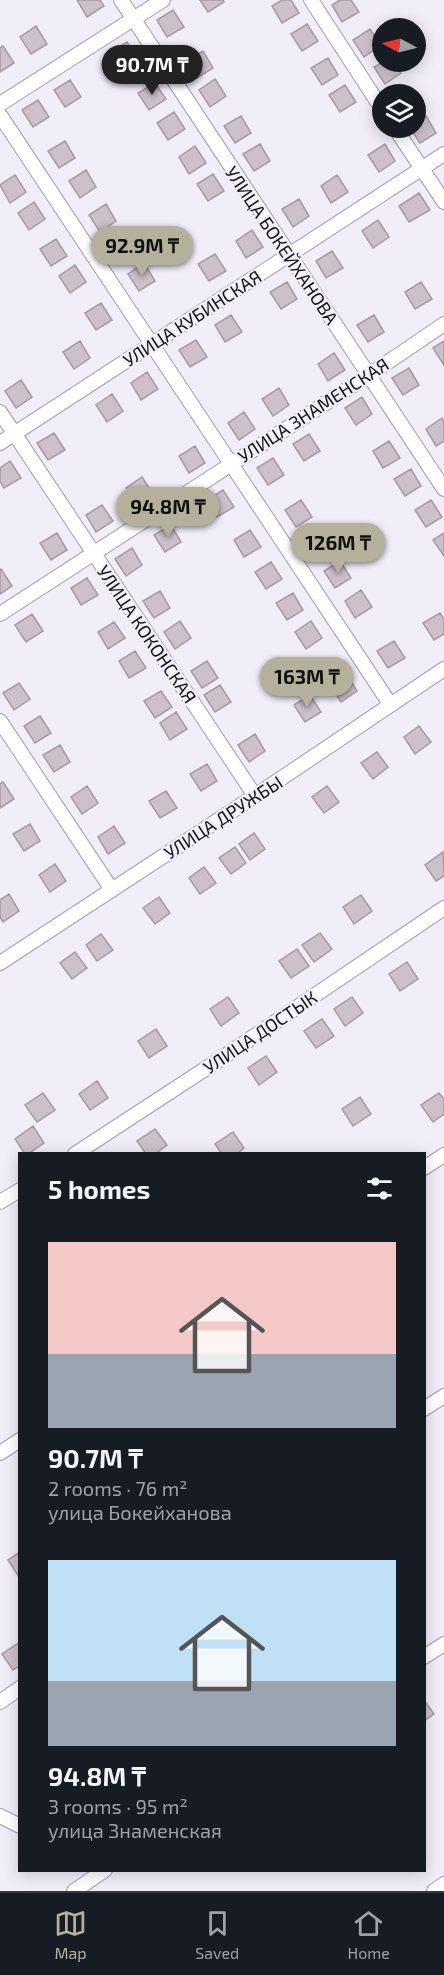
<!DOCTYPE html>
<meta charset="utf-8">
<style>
body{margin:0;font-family:"Exo 2",sans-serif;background:#242831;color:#f1f3f6;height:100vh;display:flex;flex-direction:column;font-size:22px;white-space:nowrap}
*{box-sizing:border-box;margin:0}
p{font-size:20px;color:#9ea1a6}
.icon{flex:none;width:33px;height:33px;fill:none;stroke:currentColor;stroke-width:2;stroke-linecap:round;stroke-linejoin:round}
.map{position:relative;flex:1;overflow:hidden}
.drawer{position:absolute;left:18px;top:1152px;width:408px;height:720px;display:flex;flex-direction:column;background:#171b24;border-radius:0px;box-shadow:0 3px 15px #0003}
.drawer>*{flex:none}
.needle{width:39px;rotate:277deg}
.buttons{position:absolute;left:372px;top:18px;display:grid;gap:12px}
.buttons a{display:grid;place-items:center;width:54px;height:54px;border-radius:50%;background:#171b24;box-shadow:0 3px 15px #0003;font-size:30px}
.price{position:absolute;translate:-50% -51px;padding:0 14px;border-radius:21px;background:#b3b09b;color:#111;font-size:20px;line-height:39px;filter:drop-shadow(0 2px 3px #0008)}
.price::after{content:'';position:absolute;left:50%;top:36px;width:18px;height:14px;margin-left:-9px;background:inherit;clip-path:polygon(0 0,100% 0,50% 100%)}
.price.on{background:#222;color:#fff}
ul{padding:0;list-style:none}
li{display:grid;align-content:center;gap:12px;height:318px;padding:0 30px}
li span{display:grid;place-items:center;height:186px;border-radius:0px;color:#555}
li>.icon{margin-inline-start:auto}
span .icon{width:108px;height:108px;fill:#fffc;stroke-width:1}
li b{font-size:26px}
h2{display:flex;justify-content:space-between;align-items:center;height:72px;padding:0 30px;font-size:26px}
.dock{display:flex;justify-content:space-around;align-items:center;height:84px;border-top:2px solid #363941;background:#171b24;font-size:16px;color:#9ea1a6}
.dock a{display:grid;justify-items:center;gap:3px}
.dock .on{color:#b3b09b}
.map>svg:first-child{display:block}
</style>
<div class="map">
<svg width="444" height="1891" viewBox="0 0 444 1891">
<rect width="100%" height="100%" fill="#f1eefa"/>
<path fill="#ccc1ca" stroke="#a59ba3" stroke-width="1.5" d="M77 0H100L104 6 87 17Z
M200 0H223L224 2 208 12Z
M282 0H291L299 13 282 23 272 6Z
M340 0H351L359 12 342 22 332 5Z
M173 10 184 27 167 37 157 20Z
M307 24 318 41 302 51 291 34Z
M36 26 47 44 31 54 20 37Z
M370 29 380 46 364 57 353 40Z
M127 42 138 59 122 69 111 52Z
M3 46 14 63 0 72V48Z
M203 51 213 68 197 78 186 61Z
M328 58 338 75 322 85 311 68Z
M383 62H394L401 73 385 84 374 67Z
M215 79 226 96 210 107 199 90Z
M70 80 81 97 65 107 54 90Z
M155 83 166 99 149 110 138 93Z
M345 85 356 102 340 112 329 95Z
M38 100 49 117 33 127 22 110Z
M174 112 185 129 168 140 157 123Z
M241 116 251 133 235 143 224 126Z
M426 116 436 133 420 143 410 128H416V123Z
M65 141 75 158 59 168 48 151Z
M260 144 270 161 254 171 243 154Z
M385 144 395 161 379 172 368 155Z
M195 146 206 163 189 174 179 157Z
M86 170 96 187 80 198 69 181Z
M213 174 224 191 208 201 197 184Z
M15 175 26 192 10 203 0 185Z
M337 175 348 192 331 203 321 186Z
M419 193 430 210 409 222 399 206Z
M299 199 309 216 293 227 282 209Z
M34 202 45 219 29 230 18 213Z
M106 204 116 221 100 232 89 215Z
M378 220 389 237 373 248 362 231Z
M252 230 263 247 246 258 236 241Z
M124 232 134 249 118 259 107 242Z
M56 239 67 256 51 266 40 249Z
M332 251 343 268 326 278 316 261Z
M215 254 226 271 209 281 198 264Z
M144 263 155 281 139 291 128 274Z
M75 265 86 282 70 293 59 276Z
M287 282 297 299 281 309 270 292Z
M421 282 432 299 415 309 405 292Z
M101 303 112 320 96 330 85 313Z
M231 315 242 332 225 342 215 325Z
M374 315 384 332 368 342 357 325Z
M196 340 207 357 190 367 179 350Z
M80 341 90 358 74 369 63 352Z
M444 341V365L433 348Z
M334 353 345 370 328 381 318 364Z
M409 368 419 385 403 395 392 378Z
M147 372 158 389 141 400 131 383Z
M21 380 32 397 16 408 5 391Z
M279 388 289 405 273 416 262 399Z
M112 394 123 411 107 422 96 405Z
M362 397 372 414 356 425 345 408Z
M244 412 255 429 239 440 228 423Z
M442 418 444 422V441L436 446 426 429Z
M54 433 65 450 48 460 37 443Z
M309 434 320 451 304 461 293 444Z
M389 441 400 458 383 468 373 451Z
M195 446 205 463 189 473 179 456Z
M273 458 284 475 268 485 257 468Z
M10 461 21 478 4 488 0 481V468Z
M411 469 421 486 405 496 394 479Z
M142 477 153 494 136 505 126 488Z
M223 490 234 507 217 517 207 500Z
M301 500 312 517 296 527 285 510Z
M431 500 442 517 426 527 415 510Z
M102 505 113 521 96 532 86 515Z
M171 525 181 542 165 552 154 535Z
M321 529 332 546 316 557 305 540Z
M250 530 261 547 244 557 234 540Z
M57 533 67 550 51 560 40 543Z
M444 533V556L433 540Z
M132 548 142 565 126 576 115 559Z
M340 561 351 578 335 588 324 571Z
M271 562 282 579 266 589 255 572Z
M1 569 12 586 0 594V570Z
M87 578 98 595 81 605 71 588Z
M361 590 372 607 355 618 345 601Z
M160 591 170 608 154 618 143 601Z
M293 593 303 610 287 620 276 603Z
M440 613 444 619V634L434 640 423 623Z
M32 614 43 631 26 642 15 625Z
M180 621 191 638 175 649 164 632Z
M311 621 322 638 306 649 295 632Z
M114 622 125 638 108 649 98 632Z
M394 641 405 658 388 668 377 651Z
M135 651 146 668 129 678 119 661Z
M207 661 218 678 202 688 191 671Z
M346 674 357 691 341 702 330 685Z
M19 683 30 699 14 710 3 693Z
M220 685 231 702 215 712 204 695Z
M161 691 172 707 155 718 144 701Z
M310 695 321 712 305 722 294 705Z
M176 712 187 729 170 740 160 723Z
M40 716 51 733 35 743 24 726Z
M419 726 431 742 415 754 404 737Z
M255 734 265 751 249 762 238 745Z
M60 745 70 762 54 772 43 755Z
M377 752 388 767 373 779 361 763Z
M207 764 217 781 201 791 190 774Z
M3 782 14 799 0 808V784Z
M87 786 98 803 82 814 71 797Z
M327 786 339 802 324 813 312 797Z
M166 791 177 808 160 818 149 801Z
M30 824 40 841 24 851 13 834Z
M114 826 125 843 108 854 98 837Z
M254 833 265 849 250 860 239 844Z
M235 847 246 863 231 874 219 858Z
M443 852 444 876 436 881 425 865Z
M55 864 66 881 50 892 39 875Z
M204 867 216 883 200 894 189 878Z
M9 894 19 911 3 922 0 917V900Z
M361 895 372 911 354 924 343 907Z
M159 897 170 913 155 924 143 908Z
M320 933 332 949 314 962 302 945Z
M101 934 113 950 97 961 86 945Z
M297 949 309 966 291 978 279 961Z
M75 952 87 968 72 979 60 963Z
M407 962 418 979 400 991 389 974Z
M228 997 239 1013 221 1026 210 1009Z
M352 997 363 1013 345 1026 334 1009Z
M322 1019 334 1036 316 1048 304 1031Z
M156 1029 167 1046 149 1058 138 1041Z
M266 1056 277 1072 259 1085 248 1068Z
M97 1081 108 1098 90 1110 79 1094Z
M43 1093 55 1110 37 1122 25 1105Z
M439 1093 444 1099V1114L433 1122 421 1105Z
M360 1097 371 1114 353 1126 342 1109Z
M33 1126 44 1143 28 1154H25L15 1139Z
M155 1129 167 1145 155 1154H146L137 1141Z
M233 1132 244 1148 237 1154H222L215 1144Z
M20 1552V1577H19L8 1560Z
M20 1642V1666L13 1670 2 1654Z
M424 1700 434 1714 424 1721Z"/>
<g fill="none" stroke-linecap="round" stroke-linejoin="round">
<defs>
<path id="minor" d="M121 0 444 489
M311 0 382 109
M0 104 163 0
M0 115 390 704
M395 128 444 202
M0 412 255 796
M0 443 444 154
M0 614 369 375 444 324
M0 721 112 890
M0 963 255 796 444 669
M75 1154 222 1058 444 908
M424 1168 444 1155
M0 1202 20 1190
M424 1409 444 1396
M0 1453 20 1440
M424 1657 444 1644
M0 1702 20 1688
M0 1816 20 1826
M74 1891 105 1870
M434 1891 444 1884"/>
</defs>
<use href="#minor" stroke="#a29fab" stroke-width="16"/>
<use href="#minor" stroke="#fff" stroke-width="14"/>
</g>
<g text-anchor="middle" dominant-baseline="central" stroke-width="4.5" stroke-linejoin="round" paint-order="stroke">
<g font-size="18" fill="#131115" stroke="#f1eefa">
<text transform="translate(282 245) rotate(56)">УЛИЦА БОКЕЙХАНОВА</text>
<text transform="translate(192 318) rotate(-33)">УЛИЦА КУБИНСКАЯ</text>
<text transform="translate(313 410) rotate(-33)">УЛИЦА ЗНАМЕНСКАЯ</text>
<text transform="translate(147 634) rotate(56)">УЛИЦА КОКОНСКАЯ</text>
<text transform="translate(223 817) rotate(-33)">УЛИЦА ДРУЖБЫ</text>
<text transform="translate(260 1032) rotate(-34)">УЛИЦА ДОСТЫК</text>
</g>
</g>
</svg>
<div class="buttons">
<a><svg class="needle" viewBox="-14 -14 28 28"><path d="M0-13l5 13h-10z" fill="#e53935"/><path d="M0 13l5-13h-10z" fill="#9ea1a6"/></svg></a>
<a><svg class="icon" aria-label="layers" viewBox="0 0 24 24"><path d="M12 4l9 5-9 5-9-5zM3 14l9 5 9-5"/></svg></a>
</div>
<b class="price on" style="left:152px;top:96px">90.7M ₸</b>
<b class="price" style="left:142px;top:277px">92.9M ₸</b>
<b class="price" style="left:168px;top:538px">94.8M ₸</b>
<b class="price" style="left:338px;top:574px">126M ₸</b>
<b class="price" style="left:307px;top:708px">163M ₸</b>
<section class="drawer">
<h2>5 homes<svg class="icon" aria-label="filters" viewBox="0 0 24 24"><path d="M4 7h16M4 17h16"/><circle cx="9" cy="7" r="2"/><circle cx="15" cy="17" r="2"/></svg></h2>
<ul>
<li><span style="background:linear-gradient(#f6c9c9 60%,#9aa5b1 0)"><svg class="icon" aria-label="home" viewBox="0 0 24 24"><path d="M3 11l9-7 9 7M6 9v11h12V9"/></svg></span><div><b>90.7M ₸</b><p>2 rooms · 76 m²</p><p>улица Бокейханова</p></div></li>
<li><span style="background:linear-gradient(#bfe0f5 65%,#9aa5b1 0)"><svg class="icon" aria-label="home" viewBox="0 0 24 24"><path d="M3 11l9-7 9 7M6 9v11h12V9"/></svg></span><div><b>94.8M ₸</b><p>3 rooms · 95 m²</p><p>улица Знаменская</p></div></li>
</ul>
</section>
</div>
<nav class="dock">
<a class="on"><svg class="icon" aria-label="map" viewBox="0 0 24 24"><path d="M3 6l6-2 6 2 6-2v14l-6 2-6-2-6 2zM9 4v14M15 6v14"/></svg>Map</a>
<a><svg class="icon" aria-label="saved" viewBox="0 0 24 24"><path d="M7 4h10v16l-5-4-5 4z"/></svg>Saved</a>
<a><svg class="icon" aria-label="home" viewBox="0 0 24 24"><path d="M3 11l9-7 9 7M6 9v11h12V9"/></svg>Home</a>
</nav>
